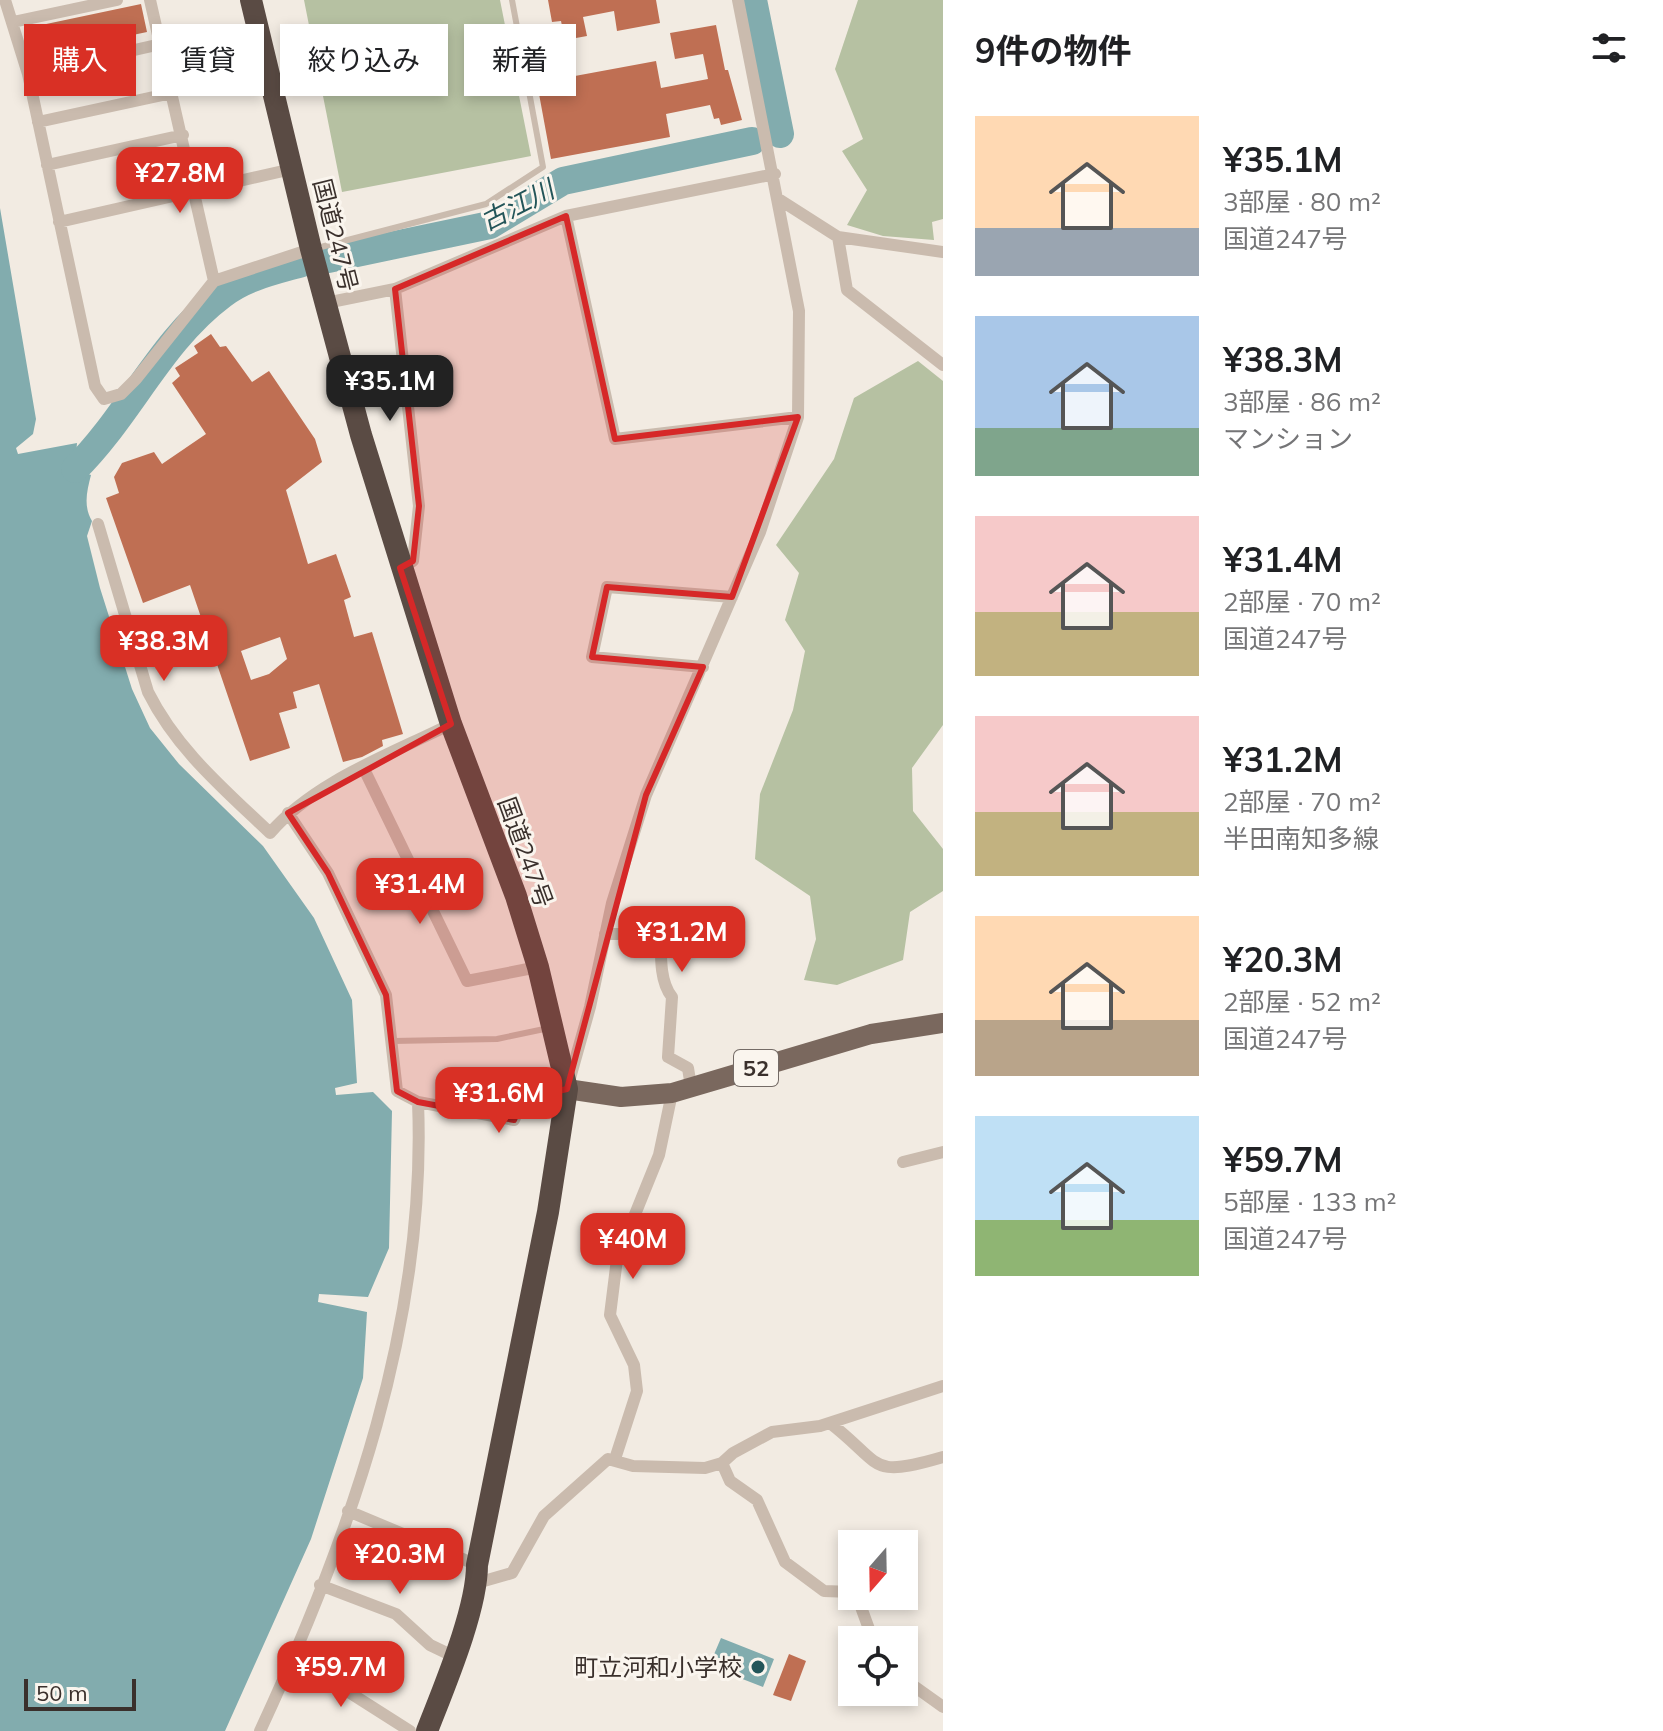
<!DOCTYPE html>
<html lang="ja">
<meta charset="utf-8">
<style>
body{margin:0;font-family:Mulish,"Noto Sans JP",sans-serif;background:#f6f6f6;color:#202124;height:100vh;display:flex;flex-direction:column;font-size:30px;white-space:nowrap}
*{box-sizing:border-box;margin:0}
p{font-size:26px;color:#757577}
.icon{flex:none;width:44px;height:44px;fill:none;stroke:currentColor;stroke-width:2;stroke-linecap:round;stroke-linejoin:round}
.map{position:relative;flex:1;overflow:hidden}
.sheet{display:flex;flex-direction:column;background:#fff;width:720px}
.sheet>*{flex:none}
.banner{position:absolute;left:24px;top:24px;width:760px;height:72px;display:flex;gap:16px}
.needle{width:52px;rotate:200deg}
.buttons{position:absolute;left:838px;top:1530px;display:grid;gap:16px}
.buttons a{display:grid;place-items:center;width:80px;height:80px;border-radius:0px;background:#fff;box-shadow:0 4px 12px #0003;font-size:40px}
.scale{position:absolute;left:24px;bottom:20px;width:112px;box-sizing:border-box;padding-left:8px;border:4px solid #3a302c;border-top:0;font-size:22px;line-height:28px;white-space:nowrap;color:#3a302c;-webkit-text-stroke:6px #faf5ee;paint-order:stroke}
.price{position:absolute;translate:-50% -68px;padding:0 18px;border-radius:16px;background:#d93025;color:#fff;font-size:26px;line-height:52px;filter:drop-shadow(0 2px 4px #0008)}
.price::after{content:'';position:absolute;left:50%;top:48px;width:24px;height:18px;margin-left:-12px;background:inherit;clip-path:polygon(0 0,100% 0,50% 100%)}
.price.current{background:#222;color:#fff}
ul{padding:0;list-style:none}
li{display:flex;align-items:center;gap:24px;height:200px;padding:0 32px}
li span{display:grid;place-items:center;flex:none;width:224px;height:160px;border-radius:0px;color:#555}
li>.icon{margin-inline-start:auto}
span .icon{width:96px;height:96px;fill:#fffc;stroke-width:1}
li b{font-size:34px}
h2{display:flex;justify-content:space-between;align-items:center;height:96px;padding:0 32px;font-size:34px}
.chip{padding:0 28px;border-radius:0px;background:#fff;box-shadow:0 4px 12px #0003;font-size:28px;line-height:72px}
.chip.current{background:#d93025;color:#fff}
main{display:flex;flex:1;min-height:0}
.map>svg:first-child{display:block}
</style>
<main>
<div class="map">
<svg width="943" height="1731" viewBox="0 0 943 1731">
<rect width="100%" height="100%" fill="#f2ebe2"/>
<path fill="#b6c1a2" d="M304 0H500L531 156 342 192Z
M858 0H943V219L932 222 934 240 883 236 847 225 867 190 842 151 863 139 835 69Z
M918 361 943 381V725L912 768 913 811 943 849V891L910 912 903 960 837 985 804 980 816 939 810 896 755 859 760 794 793 710 805 651 785 620 799 573 776 545 834 459 854 398Z"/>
<path fill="#82acae" d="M0 208 36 419 33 434 16 448 18 454 77 443 75 469 91 475C87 491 83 506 92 521L87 536 100 588 132 689 150 728 179 764 263 846 314 918 352 1000 357 1083 335 1088 336 1095 373 1092 392 1111 389 1248 368 1297 319 1294 318 1302 367 1312 363 1378 311 1539 225 1731H0Z
M721 1638 774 1659 763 1687 709 1666Z"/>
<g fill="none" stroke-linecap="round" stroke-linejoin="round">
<path stroke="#82acae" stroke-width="28" d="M753 0 780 134
M328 259 490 225 563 181 752 141
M75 469C129 416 160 341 222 295 245 277 274 271 302 263"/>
</g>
<path fill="#bf6f53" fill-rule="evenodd" d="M548 0H656L660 23 617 31 614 11 583 17 587 36 565 40 561 21 552 22Z
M141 4 147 32 38 55 32 27Z
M716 25 725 70H728L742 120 721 125 719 118 714 119 710 105 666 114 670 137 551 159 537 83 656 61 661 88 708 79 703 54 675 59 670 33Z
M211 334 220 347 226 346 252 382 269 371 315 439 322 462 286 490 308 564 336 554 351 597 344 600 354 637 372 632 403 734 382 740 383 746 362 757 343 762 319 684 293 692 297 708 279 713 290 748 250 761 190 585 143 603 106 498 119 493 114 477 122 463 154 452 162 464 206 434 172 383 180 376 175 368 198 353 194 346ZM280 637 287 659 269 674 251 680 241 651Z
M789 1654 806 1661 791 1701 773 1695Z"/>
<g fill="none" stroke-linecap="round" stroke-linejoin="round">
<path stroke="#cabbae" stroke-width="6" d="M317 248 486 204 543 167 512 0
M393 1041 497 1039 549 1028"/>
<path stroke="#cabbae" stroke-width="12" d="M5 0 28 74 95 386 104 399 121 394 136 379 214 281 311 249
M150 0 214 281
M13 22 117 0
M28 74 161 44
M38 122 172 93
M47 165 183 135
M780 200 838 237 943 252
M566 216 615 439 798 417
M59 222 292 169
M838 237 847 290 943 365
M395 289 419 506 413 561 400 568
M326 303 395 289 566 216 775 174
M98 524 148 692C177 750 224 789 270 833 315 781 391 754 451 724
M703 667 592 657 607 587 732 597
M363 767 467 981 538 967
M288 813 328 873 386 995 397 1091 418 1102 514 1120 523 1099 567 1089 590 1007 612 903 646 795 760 532 798 417 799 311 738 0
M605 934H661C661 953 659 981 672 997L668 1057 688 1068 691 1087
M903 1162 943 1152
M830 1423C884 1465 868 1479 943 1457
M615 1459 637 1391 634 1365 610 1315 617 1259 659 1155 672 1093
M722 1463 730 1481 757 1500 785 1562 824 1591 852 1592
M348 1511 477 1565
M477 1583 512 1573 544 1516 608 1459 633 1466 705 1468 722 1463 733 1453 772 1432 820 1426 943 1386
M320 1585 396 1614 430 1645 455 1657
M857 1596 873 1640
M292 1656 410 1731
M904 1679 943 1707
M260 1731C351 1535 427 1321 418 1102"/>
<path stroke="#7a685e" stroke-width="20" d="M567 1089 621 1097 672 1093 871 1034 943 1023"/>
<path stroke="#5a4b44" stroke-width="22" d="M251 0 311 249 361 435 451 724 516 896 538 967 567 1089 548 1212 477 1565C477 1610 444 1687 427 1731"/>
</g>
<path fill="#d62828" fill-opacity="0.2" stroke="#d62828" stroke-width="6" stroke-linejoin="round" d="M566 216 615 439 798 417 732 597 607 587 592 657 703 667 646 795 567 1089 523 1099 514 1120 418 1102 397 1091 386 995 328 873 288 813 451 724 400 568 413 561 419 506 395 289Z"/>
<circle fill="#235559" stroke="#faf5ee" stroke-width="3" cx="758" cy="1667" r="8"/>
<g text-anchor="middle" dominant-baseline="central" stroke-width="6" stroke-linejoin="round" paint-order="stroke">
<rect fill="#faf5ee" stroke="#746b66" stroke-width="2" x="734" y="1050" width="44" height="36" rx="6"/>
<g font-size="22" font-weight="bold" fill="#3a302c">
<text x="756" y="1068">52</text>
</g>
<g font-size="24" fill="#3a302c" stroke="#faf5ee">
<text transform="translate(336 235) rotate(76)">国道247号</text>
<text transform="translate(526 852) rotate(70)">国道247号</text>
</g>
<g font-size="24" fill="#3a302c" stroke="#faf5ee" text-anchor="end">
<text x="742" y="1667">町立河和小学校</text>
</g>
<g font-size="26" font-style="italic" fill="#235559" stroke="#faf5ee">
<text transform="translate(517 205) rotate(-27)">古江川</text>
</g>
</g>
</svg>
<div class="buttons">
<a><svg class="needle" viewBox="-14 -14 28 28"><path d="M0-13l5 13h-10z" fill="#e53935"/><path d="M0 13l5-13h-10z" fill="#757577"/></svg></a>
<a><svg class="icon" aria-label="locate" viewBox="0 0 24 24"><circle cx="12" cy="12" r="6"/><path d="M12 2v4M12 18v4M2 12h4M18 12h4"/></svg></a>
</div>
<div class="scale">50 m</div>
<b class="price" style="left:180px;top:215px">¥27.8M</b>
<b class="price current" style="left:390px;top:423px">¥35.1M</b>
<b class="price" style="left:164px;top:683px">¥38.3M</b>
<b class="price" style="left:420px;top:926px">¥31.4M</b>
<b class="price" style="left:682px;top:974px">¥31.2M</b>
<b class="price" style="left:499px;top:1135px">¥31.6M</b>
<b class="price" style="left:633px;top:1281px">¥40M</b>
<b class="price" style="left:400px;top:1596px">¥20.3M</b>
<b class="price" style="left:341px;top:1709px">¥59.7M</b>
<div class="banner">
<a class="chip current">購入</a>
<a class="chip">賃貸</a>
<a class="chip">絞り込み</a>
<a class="chip">新着</a>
</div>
</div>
<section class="sheet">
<h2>9件の物件<svg class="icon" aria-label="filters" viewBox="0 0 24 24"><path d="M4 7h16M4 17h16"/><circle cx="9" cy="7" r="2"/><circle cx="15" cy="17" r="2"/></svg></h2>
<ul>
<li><span style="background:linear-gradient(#ffd9b3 70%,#9aa5b1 0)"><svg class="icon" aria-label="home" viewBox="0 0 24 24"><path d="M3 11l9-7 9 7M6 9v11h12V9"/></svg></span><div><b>¥35.1M</b><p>3部屋 · 80 m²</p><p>国道247号</p></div></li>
<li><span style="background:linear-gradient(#a9c7e8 70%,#7fa58c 0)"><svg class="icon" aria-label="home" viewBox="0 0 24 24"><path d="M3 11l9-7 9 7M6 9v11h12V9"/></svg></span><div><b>¥38.3M</b><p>3部屋 · 86 m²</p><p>マンション</p></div></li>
<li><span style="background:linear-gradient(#f6c9c9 60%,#c2b280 0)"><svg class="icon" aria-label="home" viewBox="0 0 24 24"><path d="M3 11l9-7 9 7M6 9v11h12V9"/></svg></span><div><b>¥31.4M</b><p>2部屋 · 70 m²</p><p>国道247号</p></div></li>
<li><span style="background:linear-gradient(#f6c9c9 60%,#c2b280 0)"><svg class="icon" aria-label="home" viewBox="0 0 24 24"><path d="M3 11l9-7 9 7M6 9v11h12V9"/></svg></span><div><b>¥31.2M</b><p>2部屋 · 70 m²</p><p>半田南知多線</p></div></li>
<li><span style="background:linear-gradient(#ffd9b3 65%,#b9a48a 0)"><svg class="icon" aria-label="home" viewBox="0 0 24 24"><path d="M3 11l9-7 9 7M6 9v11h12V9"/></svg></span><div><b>¥20.3M</b><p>2部屋 · 52 m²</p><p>国道247号</p></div></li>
<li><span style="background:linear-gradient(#bfe0f5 65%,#8fb573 0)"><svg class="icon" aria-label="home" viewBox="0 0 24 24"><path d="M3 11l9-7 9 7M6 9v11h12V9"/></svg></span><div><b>¥59.7M</b><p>5部屋 · 133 m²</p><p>国道247号</p></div></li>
</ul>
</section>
</main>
